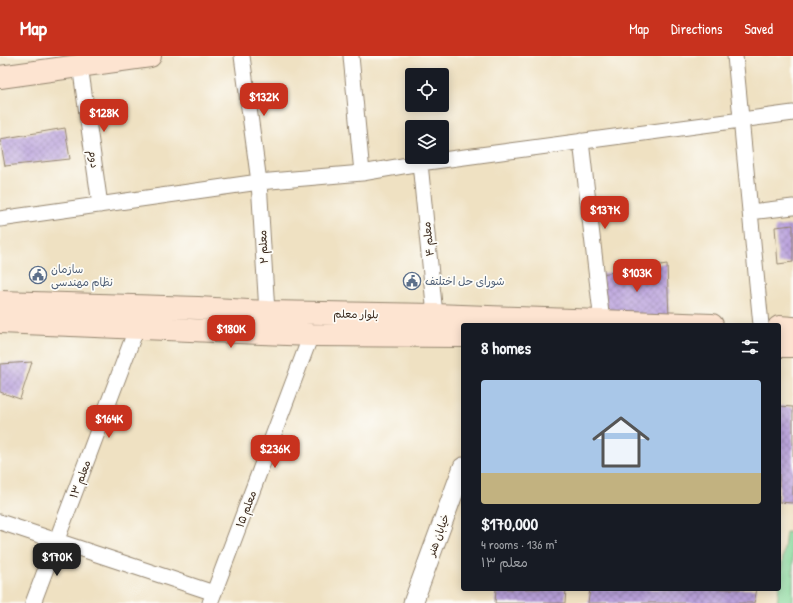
<!DOCTYPE html>
<meta charset="utf-8">
<style>
body{margin:0;font-family:"Patrick Hand","Playpen Sans Arabic",sans-serif;background:#242831;color:#f1f3f6;height:100vh;display:flex;flex-direction:column;font-size:15px;white-space:nowrap}
*{box-sizing:border-box;margin:0}
p{font-size:13px;color:#9ea1a6}
.icon{flex:none;width:22px;height:22px;fill:none;stroke:currentColor;stroke-width:2;stroke-linecap:round;stroke-linejoin:round}
.map{position:relative;flex:1;overflow:hidden}
.details{position:absolute;left:461px;top:267px;width:320px;height:268px;display:flex;flex-direction:column;background:#171b24;border-radius:4px;box-shadow:0 2px 10px #0003}
.details>*{flex:none}
.buttons{position:absolute;left:405px;top:12px;display:grid;gap:8px}
.buttons a{display:grid;place-items:center;width:44px;height:44px;border-radius:4px;background:#171b24;box-shadow:0 2px 10px #0003;font-size:20px}
.price{position:absolute;translate:-50% -34px;padding:0 9px;border-radius:8px;background:#c8321e;color:#fff;font-size:13px;line-height:26px;filter:drop-shadow(0 1px 2px #0008)}
.price::after{content:'';position:absolute;left:50%;top:24px;width:12px;height:9px;margin-left:-6px;background:inherit;clip-path:polygon(0 0,100% 0,50% 100%)}
.price.selected{background:#222;color:#fff}
ul{padding:0;list-style:none}
li{display:grid;align-content:center;gap:8px;height:212px;padding:0 20px}
li span{display:grid;place-items:center;height:124px;border-radius:4px;color:#555}
li>.icon{margin-inline-start:auto}
span .icon{width:72px;height:72px;fill:#fffc;stroke-width:1}
li b{font-size:17px}
h2{display:flex;justify-content:space-between;align-items:center;height:48px;padding:0 20px;font-size:17px}
header{display:flex;align-items:center;gap:24px;box-sizing:border-box;height:56px;padding:0 20px;background:#c8321e;color:#fff}
header strong{font-size:19px}
nav{display:flex;gap:22px;margin-inline-start:auto;font-size:14px}
.map>svg:first-child{display:block}
</style>
<header>
<strong>Map</strong>
<nav><a>Map</a><a>Directions</a><a>Saved</a></nav>
</header>
<div class="map">
<svg width="793" height="547" viewBox="0 0 793 547">
<defs>
<pattern id="building-cross-hatch" width="8" height="8" patternUnits="userSpaceOnUse"><rect width="8" height="8" fill="#bca4de"/><path d="M0 0l8 8M0 8l8-8" fill="none" stroke="#9a86b3"/></pattern>
</defs>
<rect width="100%" height="100%" fill="#fdfcf7"/>
<filter id="ink" filterUnits="userSpaceOnUse"><feTurbulence type="fractalNoise" baseFrequency=".025" numOctaves="2"/><feDisplacementMap in="SourceGraphic" scale="8" xChannelSelector="R" yChannelSelector="G"/><feConvolveMatrix kernelMatrix="1 2 1 2 8 2 1 2 1" color-interpolation-filters="sRGB"/></filter>
<filter id="wash" filterUnits="userSpaceOnUse"><feTurbulence type="fractalNoise" baseFrequency=".012" numOctaves="4" result="noise"/><feDisplacementMap in="SourceGraphic" scale="16" xChannelSelector="R" yChannelSelector="G"/><feGaussianBlur stdDeviation="0.9" result="paint"/><feColorMatrix in="noise" values="0 0 0 0 0 0 0 0 0 0 0 0 0 0 0 0 0 1.4 0 .05"/><feComposite in="paint" operator="in"/></filter>
<g filter="url(#wash)">
<rect width="100%" height="100%" fill="#efe1c2"/>
<path fill="#83d698" stroke="#5f805b" d="M786 476 793 477V547H777Z"/>
<g id="blocks">
<path fill="url(#building-cross-hatch)" d="M65 72 70 103 5 110 0 83Z
M793 169V206L778 208 775 171Z
M667 208 669 263 606 260 601 218Z
M32 306 20 343 0 336V308Z
M779 350 793 351V447L779 446Z
M496 533H566L565 547H495Z
M590 533H757L754 547H588Z"/>
</g>
</g>
<g filter="url(#ink)">
<use href="#blocks" fill-opacity="0" stroke="#958670" stroke-width="1"/>
<g fill="none" stroke-linecap="round" stroke-linejoin="round">
<defs>
<path id="minor" d="M242 0 259 126 267 256
M351 0 362 117
M735 0 761 269
M80 9 100 149
M581 85 602 266
M420 107 435 259
M750 156 793 151
M0 163 259 126 362 117 420 107 793 57
M0 466 214 537
M33 547 137 271
M210 547 311 279"/>
<path id="tertiary" d="M413 547 463 411"/>
<path id="secondary" d="M0 21 150 0
M0 246 198 252 267 256 435 259 712 269
M0 266 311 279 463 280
M779 271 793 272
M779 290H793"/>
</defs>
<use href="#minor" stroke="#958670" stroke-width="17"/>
<use href="#tertiary" stroke="#958670" stroke-width="21"/>
<use href="#secondary" stroke="#958670" stroke-width="24"/>
<use href="#minor" stroke="#fff" stroke-width="15"/>
<use href="#tertiary" stroke="#fff" stroke-width="19"/>
<use href="#secondary" stroke="#fde4d1" stroke-width="22"/>
</g>
</g>
<defs>
<symbol id="civic-ring" viewBox="-11 -11 22 22"><circle r="9.5" fill="#fdfcf7" stroke="#5c6f8a" stroke-width="1.5"/><path d="M-.6-6.5H3V-4.5H.6V-3L4-1V1h2V6H-6V1h2V-1L-.6-3ZM-1.2 2.5V6h2.4V2.5Z" fill="#5c6f8a"/></symbol>
</defs>
<g fill-rule="evenodd">
<use href="#civic-ring" x="28" y="209" width="20" height="20"/>
<use href="#civic-ring" x="402" y="215" width="20" height="20"/>
</g>
<g text-anchor="middle" dominant-baseline="central" stroke-width="3.5" stroke-linejoin="round" paint-order="stroke">
<g font-size="11" fill="#3b2a1e" stroke="#fdfcf7">
<text transform="translate(94 103) rotate(82)">دوم</text>
<text transform="translate(428 183) rotate(-96)">معلم ۴</text>
<text transform="translate(263 191) rotate(-93)">معلم ۲</text>
<text transform="translate(356 258) rotate(1)">بلوار معلم</text>
<text transform="translate(80 423) rotate(-69)">معلم ۱۳</text>
<text transform="translate(246 453) rotate(-69)">معلم ۱۵</text>
<text transform="translate(438 479) rotate(-70)">خیابان هنر</text>
</g>
<g font-size="11" fill="#4e5e75" stroke="#fdfcf7" text-anchor="start">
<text x="51" y="213">سازمان<tspan x="51" dy="13">نظام مهندسی</tspan></text>
<text x="425" y="225">شورای حل اختلتف</text>
</g>
</g>
</svg>
<div class="buttons">
<a><svg class="icon" aria-label="locate" viewBox="0 0 24 24"><circle cx="12" cy="12" r="6"/><path d="M12 2v4M12 18v4M2 12h4M18 12h4"/></svg></a>
<a><svg class="icon" aria-label="layers" viewBox="0 0 24 24"><path d="M12 4l9 5-9 5-9-5zM3 14l9 5 9-5"/></svg></a>
</div>
<b class="price" style="left:264px;top:61px">$132K</b>
<b class="price" style="left:104px;top:77px">$128K</b>
<b class="price" style="left:605px;top:174px">$137K</b>
<b class="price" style="left:637px;top:237px">$103K</b>
<b class="price" style="left:231px;top:293px">$180K</b>
<b class="price" style="left:109px;top:383px">$164K</b>
<b class="price" style="left:275px;top:413px">$236K</b>
<b class="price selected" style="left:57px;top:521px">$170K</b>
<section class="details">
<h2>8 homes<svg class="icon" aria-label="filters" viewBox="0 0 24 24"><path d="M4 7h16M4 17h16"/><circle cx="9" cy="7" r="2"/><circle cx="15" cy="17" r="2"/></svg></h2>
<ul>
<li><span style="background:linear-gradient(#a9c7e8 75%,#c2b280 0)"><svg class="icon" aria-label="home" viewBox="0 0 24 24"><path d="M3 11l9-7 9 7M6 9v11h12V9"/></svg></span><div><b>$170,000</b><p>4 rooms · 136 m²</p><p>معلم ۱۳</p></div></li>
</ul>
</section>
</div>
